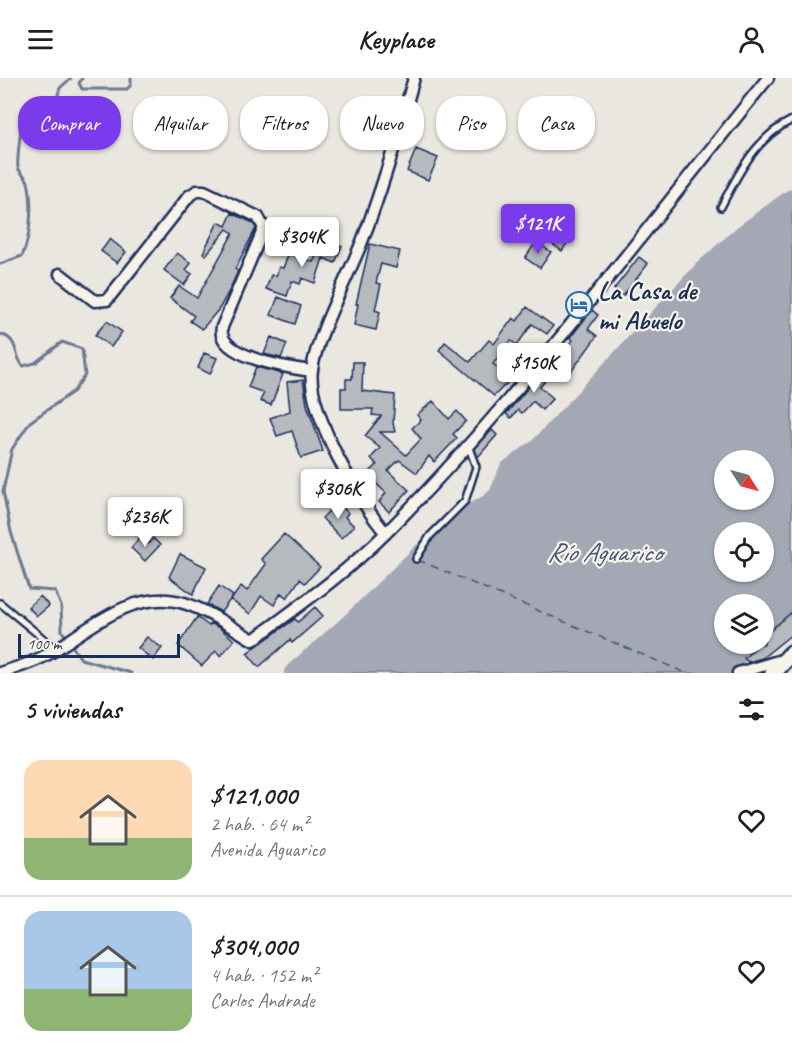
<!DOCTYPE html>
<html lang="es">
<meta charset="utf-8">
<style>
body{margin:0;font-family:Caveat,sans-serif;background:#f2f2f2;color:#202124;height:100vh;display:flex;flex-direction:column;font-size:22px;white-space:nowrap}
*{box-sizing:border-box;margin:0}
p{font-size:20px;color:#757577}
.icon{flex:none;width:33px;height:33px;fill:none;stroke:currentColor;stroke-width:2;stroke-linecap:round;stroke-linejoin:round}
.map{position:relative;height:595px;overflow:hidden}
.side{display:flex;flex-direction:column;background:#fff;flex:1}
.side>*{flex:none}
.guide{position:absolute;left:18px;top:18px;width:756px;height:54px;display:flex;gap:12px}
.needle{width:39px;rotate:126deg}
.controls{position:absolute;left:714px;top:372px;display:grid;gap:12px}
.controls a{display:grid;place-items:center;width:60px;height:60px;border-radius:50%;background:#fff;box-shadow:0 2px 4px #0004;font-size:30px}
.scale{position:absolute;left:18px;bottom:15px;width:162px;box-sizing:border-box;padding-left:6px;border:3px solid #1b2f5e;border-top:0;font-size:16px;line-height:21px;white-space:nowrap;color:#1b2f5e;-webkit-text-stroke:4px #f7f3e8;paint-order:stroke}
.price{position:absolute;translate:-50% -51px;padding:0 14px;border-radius:6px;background:#fff;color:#222;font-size:20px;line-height:39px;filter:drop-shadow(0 2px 3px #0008)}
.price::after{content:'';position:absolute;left:50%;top:36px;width:18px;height:14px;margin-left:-9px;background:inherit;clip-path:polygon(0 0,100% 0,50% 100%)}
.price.selected{background:#7c3aed;color:#fff}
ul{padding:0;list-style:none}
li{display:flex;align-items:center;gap:18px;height:150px;padding:0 24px}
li+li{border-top:2px solid #e0e0e0}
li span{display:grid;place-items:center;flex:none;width:168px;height:120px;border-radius:18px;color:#555}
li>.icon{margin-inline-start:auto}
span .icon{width:72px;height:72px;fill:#fffc;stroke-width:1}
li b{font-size:26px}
h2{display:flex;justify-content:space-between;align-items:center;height:72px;padding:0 24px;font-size:26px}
.pill{padding:0 21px;border-radius:24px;background:#fff;box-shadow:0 2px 4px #0004;font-size:21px;line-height:54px}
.pill.selected{background:#7c3aed;color:#fff}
header{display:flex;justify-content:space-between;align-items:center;height:78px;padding:0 24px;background:#fff;font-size:27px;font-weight:800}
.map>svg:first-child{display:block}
</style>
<header><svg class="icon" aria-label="menu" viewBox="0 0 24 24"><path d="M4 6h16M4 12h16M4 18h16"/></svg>Keyplace<svg class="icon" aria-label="person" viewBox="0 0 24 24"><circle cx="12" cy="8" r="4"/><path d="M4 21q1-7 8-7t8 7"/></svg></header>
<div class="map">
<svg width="792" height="595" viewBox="0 0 792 595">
<rect width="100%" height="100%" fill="#eae7e0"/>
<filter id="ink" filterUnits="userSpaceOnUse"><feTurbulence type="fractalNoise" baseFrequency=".0167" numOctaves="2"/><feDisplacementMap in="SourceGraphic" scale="12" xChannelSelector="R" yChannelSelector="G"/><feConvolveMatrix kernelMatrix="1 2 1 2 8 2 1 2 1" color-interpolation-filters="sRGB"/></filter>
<g filter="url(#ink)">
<path fill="#a3a8b4" stroke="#6d7892" stroke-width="1.5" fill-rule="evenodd" d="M792 121V530L764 555V526H724V566H751L717 595H294L350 546 437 461 456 452 475 434 491 425 499 417 509 392 539 370 702 193 744 156ZM724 382H764V422H724ZM724 454H764V494H724Z"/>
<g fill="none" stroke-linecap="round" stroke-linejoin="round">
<path stroke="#6d7892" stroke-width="3" d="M82 0 79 5 82 11H127L131 7V0
M0 186 22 178C31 159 33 125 28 104 26 97 19 95 18 89 17 83 20 55 22 47L28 41 54 30 60 10 71 0
M0 256C19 261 13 276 23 288L35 285 62 264 82 271 85 297 74 313 30 344 12 371 3 413 11 454 29 511 55 513 61 528 62 553 81 581 131 595"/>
<path stroke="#a3a8b4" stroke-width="20" d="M764 555 792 530
M294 595 350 546 437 461 456 452 475 434 491 425 499 417 509 392 539 370 703 193 744 156 792 121
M717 595 751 566"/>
<path stroke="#445378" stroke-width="1.5" stroke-dasharray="8 6" stroke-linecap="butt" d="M418 482 686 595"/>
</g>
<path fill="#b6babf" stroke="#1b2f5e" stroke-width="1.5" d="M416 71 438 80 428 102 407 93Z
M232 135 253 145 256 150 235 191 238 193 229 213 219 231 202 251 190 243 194 238 170 220 179 208 197 220 233 155 227 151 206 177 203 175 218 144 226 148Z
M563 148 574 155 562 173 551 165Z
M324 160 342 168 335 185 323 180 315 205 302 200 300 206 292 203 287 218 266 211 271 197 276 198 279 189 283 190 289 175 313 184Z
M110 161 126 174 117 185 101 173Z
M536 164 551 174 540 190 525 180Z
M370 166 400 173 396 190 381 186 376 205 381 206 375 232 380 234 376 252 354 247 358 226H356Z
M177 175 191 185 186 192 192 196 184 207 164 192Z
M639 179 648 186 623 218 614 211Z
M278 219 301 228 295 246 271 237Z
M527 229 553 248 547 256 532 246 517 267 511 263 493 286 512 300 494 318 439 272 445 264 470 284 489 262 494 266 513 240 517 243Z
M592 232 598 237 588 251 597 258 568 298 553 286 573 262 570 260Z
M107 243 122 254 111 269 95 257Z
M271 259 287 266 281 280 264 276Z
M204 275 217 280 210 296 198 290Z
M353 284H363L362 313 395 317 393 345 395 354H380L406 377 421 361 412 350 421 342 417 337 433 323 449 341 457 333 466 343 453 356 457 360 434 384 429 378 417 395 399 382 388 393 409 412 389 434 379 424 386 415 367 397 377 387 371 380 380 370 365 358 381 338 372 337 373 331H341V310H346V301H352Z
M548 286 554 292 540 309 553 320 542 332 533 323 522 335 518 332 511 340 506 336Z
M256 289 283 296 271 327 260 323 264 315 248 309Z
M303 302 307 327 323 373 301 380 292 353 277 358 270 340 290 333 287 304Z
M492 352 497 357 478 379 475 371Z
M338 424 348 435 345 439 354 448 341 460 322 440Z
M284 456 320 489 305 505 300 501 287 520 281 515 274 527 261 518 250 536 231 522 241 508 247 513 266 486 261 481Z
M140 459 148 466 153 460 160 467 145 483 131 470Z
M180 476 206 489 193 516 169 499Z
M219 508 233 518 221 534 207 526Z
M40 518 49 528 37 538 28 529Z
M315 529 323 538 292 565 290 562 259 589 247 575 295 541 298 544Z
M792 534V556L762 580 748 584 744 580 760 566H764V558Z
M197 539 209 548 211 545 221 551 234 562 221 578 216 573 202 588 178 567Z
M147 559 162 570 153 582 138 570Z"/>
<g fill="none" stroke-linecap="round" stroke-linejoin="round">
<defs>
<path id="lane" d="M721 129C738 96 756 59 792 42
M416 481 430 458 465 423 476 389 468 367
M0 525 56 571"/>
<path id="street" d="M60 196 95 223 107 222 189 118 197 113H204L258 139 264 150 222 249C215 279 290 290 311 293
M386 455C360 427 306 331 312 292 317 255 349 198 363 161 383 109 399 54 414 0
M0 595C19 589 38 583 55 572 92 548 137 510 184 525 209 533 231 549 253 562 299 528 346 495 387 454 525 315 644 152 768 0
M738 595 785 581"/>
<path id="secondary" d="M773 595 792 575"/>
</defs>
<use href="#lane" stroke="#1b2f5e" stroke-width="10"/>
<use href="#street" stroke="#1b2f5e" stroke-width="15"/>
<use href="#secondary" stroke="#1b2f5e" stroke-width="20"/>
<use href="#lane" stroke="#f7f3e8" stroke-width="5"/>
<use href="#street" stroke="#f7f3e8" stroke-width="10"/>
<use href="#secondary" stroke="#f7f3e8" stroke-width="15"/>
</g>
</g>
<defs>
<symbol id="hotel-ring" viewBox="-11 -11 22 22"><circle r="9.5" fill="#f7f3e8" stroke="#1f6fb2" stroke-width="1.5"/><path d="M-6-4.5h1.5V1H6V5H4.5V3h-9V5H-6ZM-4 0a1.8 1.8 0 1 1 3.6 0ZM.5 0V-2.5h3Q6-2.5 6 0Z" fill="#1f6fb2"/></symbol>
</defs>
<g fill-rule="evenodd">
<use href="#hotel-ring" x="564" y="212" width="30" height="30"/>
</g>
<g text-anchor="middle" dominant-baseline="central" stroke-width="4.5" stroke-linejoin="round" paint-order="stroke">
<g font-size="26" font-weight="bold" fill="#1b2f5e" stroke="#f7f3e8" text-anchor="start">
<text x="598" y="212">La Casa de<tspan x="598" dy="30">mi Abuelo</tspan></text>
</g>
<g font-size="27" font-style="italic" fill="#445378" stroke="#f7f3e8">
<text x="604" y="474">Río Aguarico</text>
</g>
</g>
</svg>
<div class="controls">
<a><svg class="needle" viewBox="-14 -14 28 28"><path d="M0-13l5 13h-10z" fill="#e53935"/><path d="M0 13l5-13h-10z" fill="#757577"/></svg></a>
<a><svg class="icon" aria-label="locate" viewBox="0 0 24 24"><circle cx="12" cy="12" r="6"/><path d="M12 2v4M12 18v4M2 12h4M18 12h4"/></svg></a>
<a><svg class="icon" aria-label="layers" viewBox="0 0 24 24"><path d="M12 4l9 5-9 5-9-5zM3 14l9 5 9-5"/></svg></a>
</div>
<div class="scale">100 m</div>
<b class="price selected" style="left:538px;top:177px">$121K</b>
<b class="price" style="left:302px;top:190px">$304K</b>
<b class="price" style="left:534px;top:316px">$150K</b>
<b class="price" style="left:338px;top:442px">$306K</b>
<b class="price" style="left:145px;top:470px">$236K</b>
<div class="guide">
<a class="pill selected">Comprar</a>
<a class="pill">Alquilar</a>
<a class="pill">Filtros</a>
<a class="pill">Nuevo</a>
<a class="pill">Piso</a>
<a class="pill">Casa</a>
</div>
</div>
<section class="side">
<h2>5 viviendas<svg class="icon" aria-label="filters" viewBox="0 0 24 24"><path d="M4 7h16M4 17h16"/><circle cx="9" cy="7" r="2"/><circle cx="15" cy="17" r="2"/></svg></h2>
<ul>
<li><span style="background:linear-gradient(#ffd9b3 65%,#8fb573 0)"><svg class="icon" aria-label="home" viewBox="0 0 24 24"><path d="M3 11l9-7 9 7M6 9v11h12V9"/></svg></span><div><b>$121,000</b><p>2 hab. · 64 m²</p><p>Avenida Aguarico</p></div><svg class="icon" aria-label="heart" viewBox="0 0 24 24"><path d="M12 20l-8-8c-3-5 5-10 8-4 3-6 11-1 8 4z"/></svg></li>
<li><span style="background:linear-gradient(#a9c7e8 65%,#8fb573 0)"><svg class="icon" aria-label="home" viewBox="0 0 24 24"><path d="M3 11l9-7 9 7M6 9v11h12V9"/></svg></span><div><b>$304,000</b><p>4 hab. · 152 m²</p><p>Carlos Andrade</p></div><svg class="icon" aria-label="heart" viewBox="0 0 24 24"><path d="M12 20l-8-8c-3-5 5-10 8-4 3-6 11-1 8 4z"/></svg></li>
</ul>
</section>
